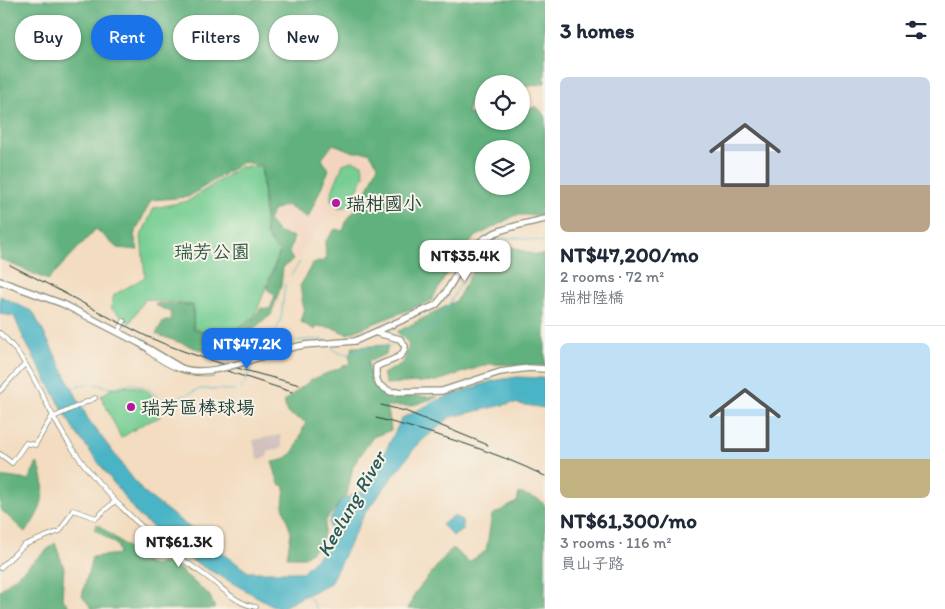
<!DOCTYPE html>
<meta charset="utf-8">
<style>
body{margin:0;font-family:Itim,"LXGW WenKai TC",sans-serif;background:#f2f2f3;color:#1f2937;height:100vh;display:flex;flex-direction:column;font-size:19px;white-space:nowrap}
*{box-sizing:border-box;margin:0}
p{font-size:16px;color:#747a83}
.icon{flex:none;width:28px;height:28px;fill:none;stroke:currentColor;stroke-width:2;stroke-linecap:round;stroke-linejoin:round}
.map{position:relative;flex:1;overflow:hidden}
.drawer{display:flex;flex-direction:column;background:#fff;width:400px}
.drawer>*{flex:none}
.banner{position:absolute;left:15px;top:15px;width:455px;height:45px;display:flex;gap:10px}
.fabs{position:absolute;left:475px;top:75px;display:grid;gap:10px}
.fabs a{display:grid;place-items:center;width:55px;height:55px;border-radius:50%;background:#fff;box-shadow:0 1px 4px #0004;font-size:25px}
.price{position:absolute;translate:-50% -42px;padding:0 11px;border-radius:10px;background:#fff;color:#222;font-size:16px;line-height:32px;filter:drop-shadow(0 1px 2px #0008)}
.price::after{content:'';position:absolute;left:50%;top:30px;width:15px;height:11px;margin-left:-8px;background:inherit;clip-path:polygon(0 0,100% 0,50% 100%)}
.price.selected{background:#1a73e8;color:#fff}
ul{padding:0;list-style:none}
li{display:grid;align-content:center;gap:10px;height:265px;padding:0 15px}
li+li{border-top:1px solid #e0e1e3}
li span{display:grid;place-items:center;height:155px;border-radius:8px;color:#555}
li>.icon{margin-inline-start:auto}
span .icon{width:90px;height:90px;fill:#fffc;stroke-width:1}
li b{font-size:21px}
h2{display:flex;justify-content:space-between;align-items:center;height:60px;padding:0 15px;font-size:21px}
.pill{padding:0 18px;border-radius:22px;background:#fff;box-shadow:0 1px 4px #0004;font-size:18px;line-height:45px}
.pill.selected{background:#1a73e8;color:#fff}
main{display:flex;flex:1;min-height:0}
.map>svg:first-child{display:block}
</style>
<main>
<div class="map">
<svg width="545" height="609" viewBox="0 0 545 609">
<rect width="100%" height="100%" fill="#f7f3e8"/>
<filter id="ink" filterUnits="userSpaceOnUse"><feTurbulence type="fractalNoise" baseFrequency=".02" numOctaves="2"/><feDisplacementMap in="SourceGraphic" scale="10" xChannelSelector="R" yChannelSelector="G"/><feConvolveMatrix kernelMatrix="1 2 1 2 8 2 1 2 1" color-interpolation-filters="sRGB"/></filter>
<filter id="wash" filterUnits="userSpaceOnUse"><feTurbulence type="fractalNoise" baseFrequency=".0096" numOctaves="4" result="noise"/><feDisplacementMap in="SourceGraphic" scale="20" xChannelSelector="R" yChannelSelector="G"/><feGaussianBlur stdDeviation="1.12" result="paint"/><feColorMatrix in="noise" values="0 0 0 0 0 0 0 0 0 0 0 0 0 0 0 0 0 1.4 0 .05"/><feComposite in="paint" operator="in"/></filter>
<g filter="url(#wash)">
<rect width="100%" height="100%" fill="#f3dcbf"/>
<path fill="#f3d4bf" d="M333 146 354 154H366L375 163 347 210 339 219 334 215 325 222 312 237 299 260 291 254 298 236 280 229 271 218 274 213 286 207 309 221 321 202 332 170 325 158Z"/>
<path fill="#cfc0bb" d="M280 435 282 448 268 452V456L258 460 253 440Z"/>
<path fill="#76ce93" stroke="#4a8664" d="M352 161 362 164 364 175 350 206 339 208 331 201V194L343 164Z
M261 166 266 236 279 253 255 316 222 338 194 328 193 305 145 299 130 323 111 308 114 295 145 277 141 236 154 208 188 201 240 167Z
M128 386C155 389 151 394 160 417L143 424 121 438 101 396 111 389Z"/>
<path fill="#60b17d" stroke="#407758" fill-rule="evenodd" d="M0 0H545V83L521 88V84H484V98L470 102 467 115 484 109V121H521V113L536 106 545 115V215H516L475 237 453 263 431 301 347 334 333 328 316 326 315 330 301 322 304 311 300 286 312 264 326 260 325 242 335 229 343 231 346 222 365 196 378 165 369 152H354L333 144 322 159 329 170 308 218 286 205 273 211 268 220 279 233 294 237 289 253 293 260 283 267 281 286 271 315 254 328 249 341 239 355 220 357 156 334 163 321H171V312L155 305 158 303 193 306V329L222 339 256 317 261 308 270 309 275 295 267 289 280 252 267 236 262 165 243 162 188 197 151 200 134 235 138 250 117 248 96 229 48 280 0 259ZM484 149H521V186H484Z
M487 246 512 247 536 255H545V366L489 364 437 381 386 384 383 374 404 362 409 344 397 332 456 301Z
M388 345 386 354 368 362 372 384 385 395 438 397 410 406H385L389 415 391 430 373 437 353 466 347 494 326 520 322 543 305 557H287L291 533 283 506 285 486 279 484 272 462C297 460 297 441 306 422L287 413 284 401 311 380 351 363 349 356 353 347Z
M37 463C50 485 42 514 25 532L0 509V476L28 480Z
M519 493 540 500 545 505V609H408L415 593 452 548 469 562 486 551 492 515 517 502Z
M97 524 151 565 171 562 210 596 215 609H92L82 596 92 557 119 554 117 545 94 529Z
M55 543 64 568 62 598 71 609H0V590Z"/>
<path fill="#48b4c5" stroke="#34787c" d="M0 296 33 312 88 419 143 492 248 572H302L333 542 329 522 341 500 366 490 402 418 438 400 492 381 517 377 545 378V408L512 403 450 417 417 445 365 513 330 583 279 609 193 561 137 514 74 430 24 339 14 316 0 314Z
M453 516 462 520 463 530 453 536 442 525Z"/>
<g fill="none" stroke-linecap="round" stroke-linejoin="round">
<path stroke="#48b4c5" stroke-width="1" d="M291 275 300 262
M400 336 403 333 432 327 440 320 483 245 499 238H520L545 242
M270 343 281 319 285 284
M331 347C346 365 369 342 391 347L396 341
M256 352C257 349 260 345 264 343 269 342 278 345 284 344 297 341 313 337 327 341
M94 384 112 388 130 383 147 387 160 399 168 402 200 389 235 390
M245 384 252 362
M241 388 243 387
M73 390 78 385 90 384
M308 595 317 609"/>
</g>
</g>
<g filter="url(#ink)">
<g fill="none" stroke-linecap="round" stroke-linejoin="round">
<defs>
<path id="street" d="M0 333C34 364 45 409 70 445 105 497 151 539 203 574 221 586 235 604 256 607
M118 333 124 321
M149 352C167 366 188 376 211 373
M0 391 25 364
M56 416 95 398
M0 454 12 463 26 443 35 445 53 415
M0 568 24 545 60 531 73 510 96 518 114 502"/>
<path id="secondary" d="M0 281 63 304 139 343 181 368
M377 333 400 339 405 346C404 361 386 360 376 367V377L379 385 391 392 442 391 500 372 529 368 545 369
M318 344 355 341 436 305C449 291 455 276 465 259 482 230 515 226 545 219"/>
</defs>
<use href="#street" stroke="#898c7a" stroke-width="5.5"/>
<use href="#secondary" stroke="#898c7a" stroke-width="8"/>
<use href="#street" stroke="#fff" stroke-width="4"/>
<use href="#secondary" stroke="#fff" stroke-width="5.5"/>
<path stroke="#1f3d34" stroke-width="1" d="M10 265C56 287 100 314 146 336 194 358 248 371 300 385
M227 371 292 392
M381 405 405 411 488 445
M376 418C434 433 492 450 545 476"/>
<defs>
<path id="secondary-bridge" d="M181 368C217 382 275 344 318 344"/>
</defs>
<use href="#secondary-bridge" stroke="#898c7a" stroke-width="8" stroke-linecap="butt"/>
<use href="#secondary-bridge" stroke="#fff" stroke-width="5.5"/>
</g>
</g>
<g fill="#b5179e" stroke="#f7f3e8" stroke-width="2">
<circle cx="336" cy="203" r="5"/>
<circle cx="131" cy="407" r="5"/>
</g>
<g text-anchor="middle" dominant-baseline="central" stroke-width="4" stroke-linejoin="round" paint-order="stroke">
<g font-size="19" fill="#1f3d34" stroke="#f7f3e8" text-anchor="start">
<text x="346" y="203">瑞柑國小</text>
<text x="141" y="407">瑞芳區棒球場</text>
</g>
<g font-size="19" fill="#305a47" stroke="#f7f3e8">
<text x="212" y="251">瑞芳公園</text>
</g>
<g font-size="20" font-style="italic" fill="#295b58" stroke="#f7f3e8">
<text transform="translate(351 504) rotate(-60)">Keelung River</text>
</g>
</g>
</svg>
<div class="fabs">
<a><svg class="icon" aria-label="locate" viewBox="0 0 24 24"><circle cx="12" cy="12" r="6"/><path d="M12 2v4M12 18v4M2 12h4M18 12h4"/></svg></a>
<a><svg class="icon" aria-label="layers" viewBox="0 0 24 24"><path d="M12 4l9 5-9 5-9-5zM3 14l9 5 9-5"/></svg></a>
</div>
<b class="price" style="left:465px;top:282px">NT$35.4K</b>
<b class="price selected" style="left:247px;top:370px">NT$47.2K</b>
<b class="price" style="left:179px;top:568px">NT$61.3K</b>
<div class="banner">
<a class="pill">Buy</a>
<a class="pill selected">Rent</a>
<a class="pill">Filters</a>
<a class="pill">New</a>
</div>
</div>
<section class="drawer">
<h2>3 homes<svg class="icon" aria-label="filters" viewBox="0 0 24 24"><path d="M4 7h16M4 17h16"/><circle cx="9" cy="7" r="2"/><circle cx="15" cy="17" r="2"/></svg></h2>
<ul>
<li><span style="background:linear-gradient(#c9d6e8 70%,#b9a48a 0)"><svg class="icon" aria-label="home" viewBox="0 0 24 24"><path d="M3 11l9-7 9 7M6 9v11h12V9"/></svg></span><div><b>NT$47,200/mo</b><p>2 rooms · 72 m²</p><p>瑞柑陸橋</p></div></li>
<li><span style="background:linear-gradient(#bfe0f5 75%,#c2b280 0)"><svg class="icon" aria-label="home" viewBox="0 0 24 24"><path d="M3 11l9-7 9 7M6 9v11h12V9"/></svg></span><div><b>NT$61,300/mo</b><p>3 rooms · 116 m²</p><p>員山子路</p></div></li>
</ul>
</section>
</main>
